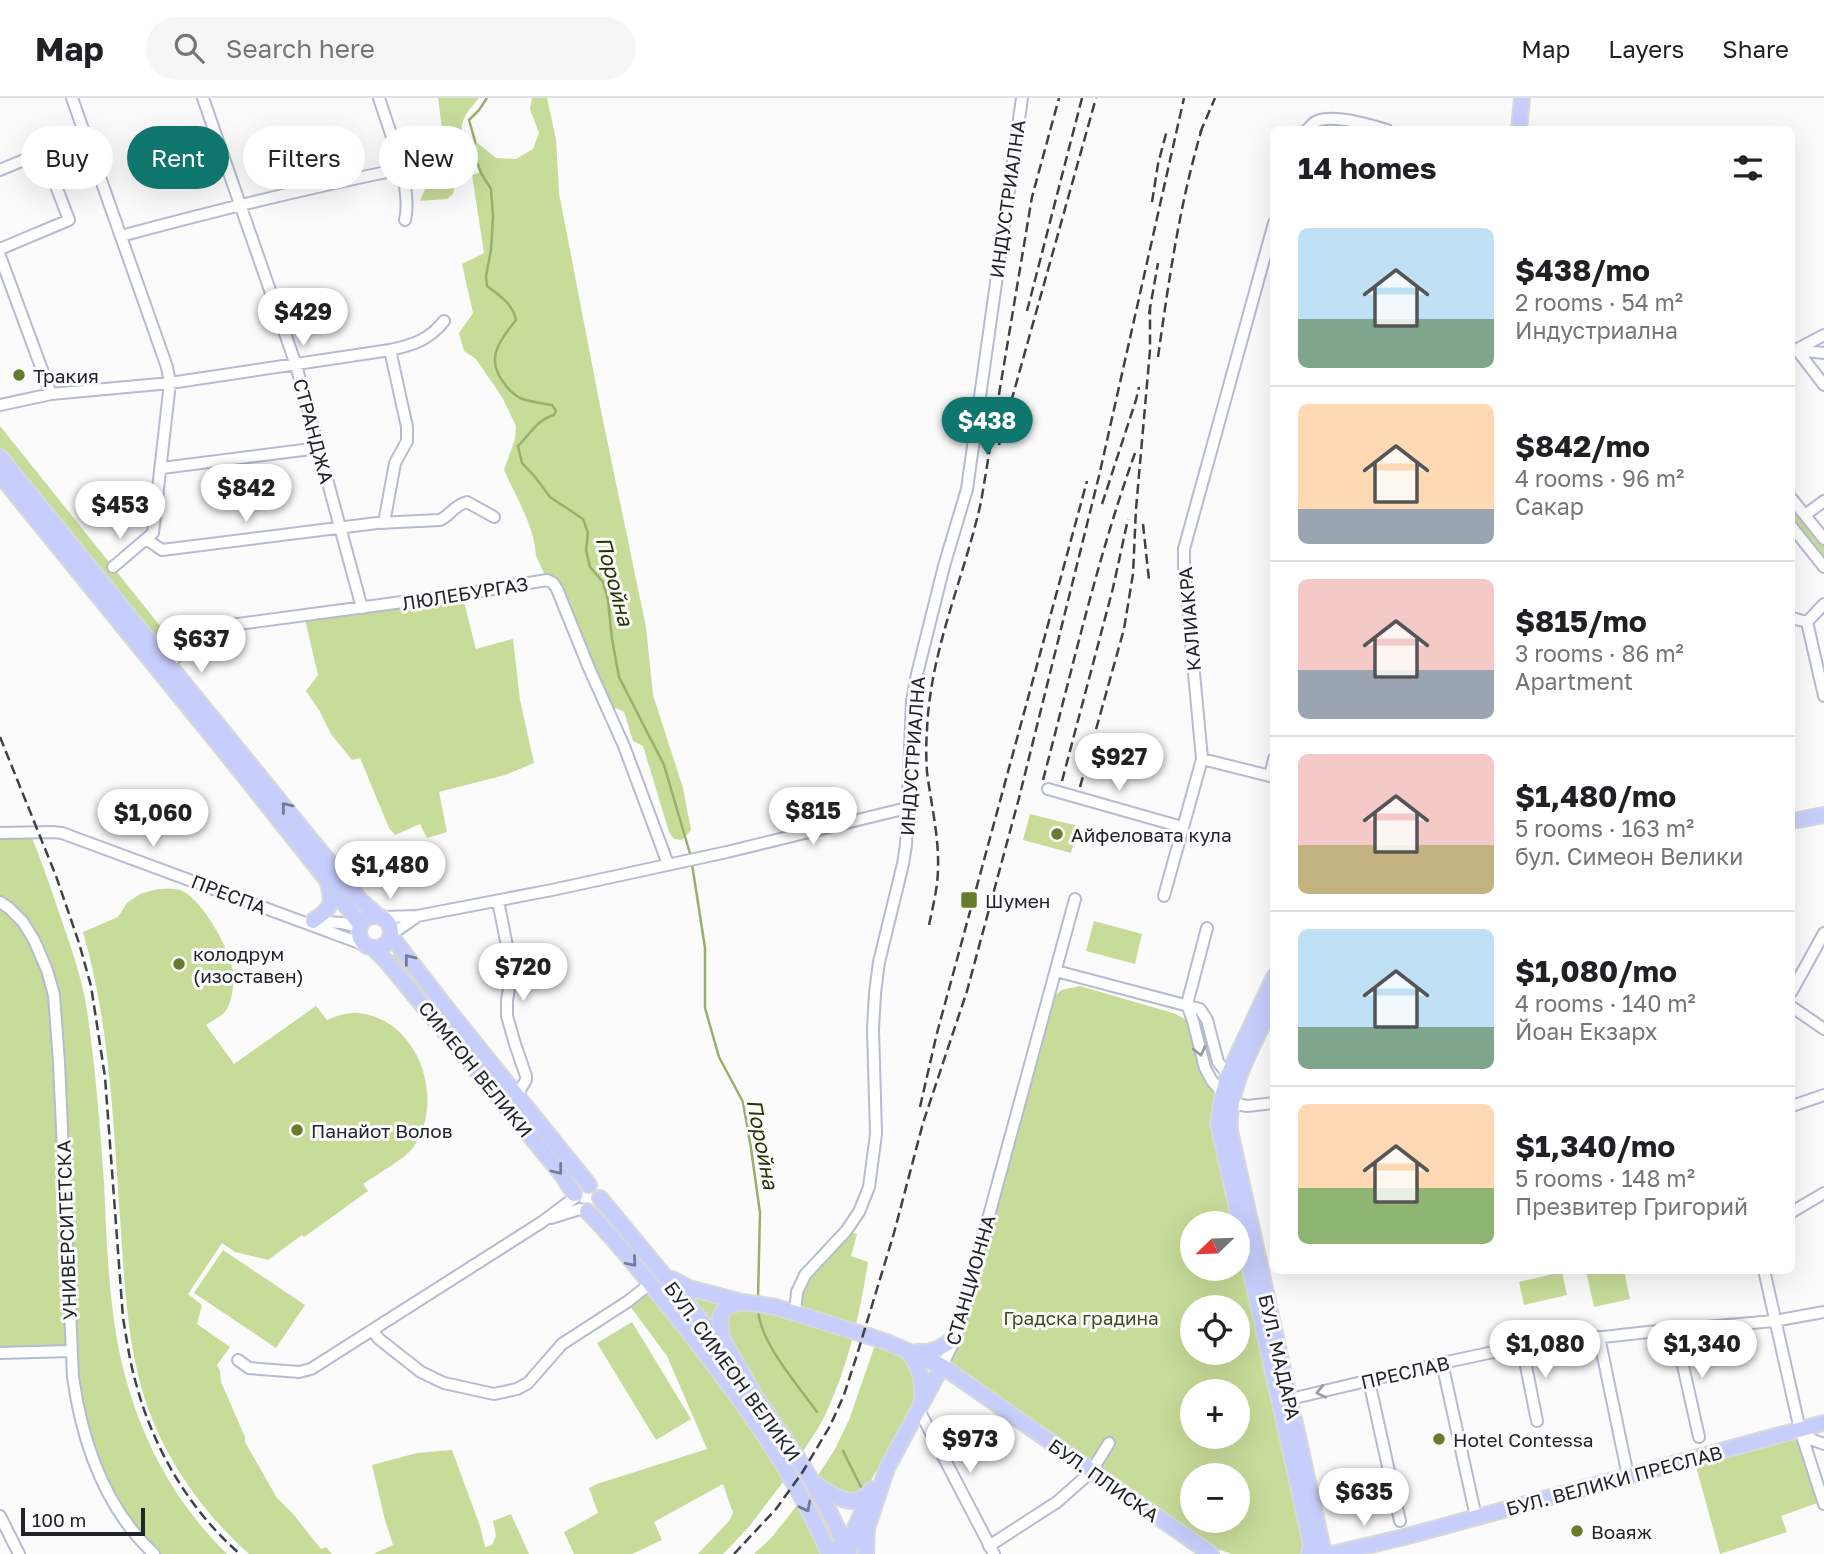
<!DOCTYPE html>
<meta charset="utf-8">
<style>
body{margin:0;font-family:"Golos Text",sans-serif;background:#f6f6f6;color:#202124;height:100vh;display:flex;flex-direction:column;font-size:26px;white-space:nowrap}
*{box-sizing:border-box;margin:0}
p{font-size:23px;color:#757577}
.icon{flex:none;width:38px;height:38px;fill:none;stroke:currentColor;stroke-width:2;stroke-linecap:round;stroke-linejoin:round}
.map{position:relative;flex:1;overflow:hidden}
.side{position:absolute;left:1270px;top:28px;width:525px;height:1148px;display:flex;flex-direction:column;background:#fff;border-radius:10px;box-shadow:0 7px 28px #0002}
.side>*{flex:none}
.top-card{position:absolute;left:21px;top:28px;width:665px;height:63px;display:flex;gap:14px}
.needle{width:46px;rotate:247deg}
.tools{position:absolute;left:1180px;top:1113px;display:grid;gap:14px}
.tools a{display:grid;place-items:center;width:70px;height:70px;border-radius:50%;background:#fff;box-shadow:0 7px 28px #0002;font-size:35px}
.scale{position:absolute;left:21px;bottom:18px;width:124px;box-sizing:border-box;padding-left:7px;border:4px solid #22242c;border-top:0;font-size:19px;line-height:24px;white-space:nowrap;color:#22242c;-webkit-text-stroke:5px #fbfbfb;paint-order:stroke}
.price{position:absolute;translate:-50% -60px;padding:0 16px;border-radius:24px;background:#fff;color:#222;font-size:23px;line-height:46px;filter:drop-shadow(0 2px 4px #0008)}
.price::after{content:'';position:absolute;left:50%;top:42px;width:21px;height:16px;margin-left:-10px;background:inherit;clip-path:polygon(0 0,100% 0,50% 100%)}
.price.on{background:#0f766e;color:#fff}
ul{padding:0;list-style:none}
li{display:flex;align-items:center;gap:21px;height:175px;padding:0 28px}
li+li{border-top:2px solid #e0e0e0}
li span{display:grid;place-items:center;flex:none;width:196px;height:140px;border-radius:10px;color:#555}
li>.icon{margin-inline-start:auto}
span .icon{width:84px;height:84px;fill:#fffc;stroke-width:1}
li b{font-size:30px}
h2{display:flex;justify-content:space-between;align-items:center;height:84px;padding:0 28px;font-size:30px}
.tag{padding:0 24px;border-radius:32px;background:#fff;box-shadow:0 7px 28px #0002;font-size:24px;line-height:63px}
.tag.on{background:#0f766e;color:#fff}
header{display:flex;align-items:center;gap:42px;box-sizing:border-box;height:98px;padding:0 35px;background:#fff;border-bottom:2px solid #e0e0e0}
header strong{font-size:33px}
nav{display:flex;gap:38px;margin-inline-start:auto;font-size:24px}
.search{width:490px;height:63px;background:#f6f6f6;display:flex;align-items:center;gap:18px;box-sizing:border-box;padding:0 24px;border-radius:38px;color:#757577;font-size:26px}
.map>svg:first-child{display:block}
</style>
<header>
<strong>Map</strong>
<div class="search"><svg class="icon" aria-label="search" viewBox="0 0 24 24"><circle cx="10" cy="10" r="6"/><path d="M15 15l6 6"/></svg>Search here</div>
<nav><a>Map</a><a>Layers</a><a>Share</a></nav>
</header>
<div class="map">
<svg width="1824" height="1456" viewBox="0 0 1824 1456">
<rect width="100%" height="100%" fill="#fbfbfb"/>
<path fill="#c7dc99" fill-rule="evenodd" d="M438 0H479C453 29 461 33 472 67L458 70 453 96 447 101 420 103 444 46Z
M532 0H547L556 41 559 95 601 313 646 529 653 597 683 690 691 732 682 742 674 741 669 734 643 648 633 643 624 614 616 610 610 615 536 458C534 427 516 399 504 372L515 341 516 328 502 299 476 261 464 253 459 235 473 215 462 166 484 155 472 77 481 74 474 56 475 43 496 60 516 61 533 51 539 35 530 11Z
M0 328 181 554 169 566 0 359Z
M1792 401 1824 441V469L1792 429Z
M462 496 476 551 513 541 520 602 534 665 505 677 439 694 447 734 427 740 420 726 395 737 389 730 360 660 352 662 331 636 319 612 306 593 318 577 304 517Z
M1030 716 1078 728 1071 755 1023 742Z
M0 735H30C43 766 53 797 64 829 73 855 81 879 86 906 95 965 100 1025 104 1085 106 1125 107 1166 112 1206 122 1302 159 1389 227 1456H154L148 1450 93 1363 71 1253 0 1255Z
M158 791C164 791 174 790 180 792 201 799 230 851 233 873 234 884 233 900 227 911 223 918 213 922 206 927L234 966 316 908 327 922C337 918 347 914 358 915 420 921 447 1005 412 1051 405 1060 375 1078 363 1086L368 1093 304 1139 302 1137 268 1162 235 1154 222 1145 188 1196 202 1207 197 1226 230 1249 217 1267 220 1273 221 1284 245 1339V1344L277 1400 293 1416 321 1451 326 1449 332 1456H249C199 1411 159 1353 141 1288 126 1233 124 1176 120 1119 113 1023 110 927 83 834L118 819 127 805 140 796Z
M1094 823 1142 836 1135 866 1086 853Z
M396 853 576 1077 570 1081 391 859Z
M1080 888 1176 916 1188 923 1202 980 1216 996 1235 1125H1192V1171H1237V1133L1305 1441 1303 1453 1301 1456H1232L1214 1450 950 1266 957 1250 1055 898 1061 892ZM1192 1209H1237V1255H1192ZM1192 1293H1237V1339H1192ZM1192 1377H1237V1423H1192Z
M607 1115 709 1241 768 1321 841 1445H831L829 1456H754L772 1439 802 1401 789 1376 748 1430 723 1456H698L729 1423 733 1415 723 1386 654 1424 662 1442 632 1456H574L564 1434 598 1415 589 1390 597 1386 707 1351 667 1258 627 1204 650 1186 602 1119Z
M846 1133 857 1136 851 1158 868 1164C860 1216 848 1268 826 1315 819 1331 807 1346 798 1361L722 1240 728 1208 795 1214 797 1194Z
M223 1152 305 1207 276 1250 194 1195Z
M1586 1173H1624L1630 1201 1594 1209Z
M1562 1174 1567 1197 1524 1207 1519 1184Z
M687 1195 727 1205 716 1234Z
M632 1224 691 1321 656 1342 597 1245Z
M875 1247 905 1257 912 1268 916 1289 914 1306 869 1386 856 1398 840 1397 817 1379 835 1351 849 1322Z
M1800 1332 1823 1403 1781 1418 1787 1434 1720 1456 1694 1361Z
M452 1352 480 1428 485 1449 492 1447 496 1438 493 1423 511 1416 529 1456H373L393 1447 385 1422 372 1367 417 1355Z"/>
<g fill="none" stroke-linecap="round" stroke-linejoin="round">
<path stroke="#9aaf6a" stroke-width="2.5" d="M487 0 479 12 469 22 475 43 474 56 481 75 491 91 493 119 491 152 486 178 487 188C499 197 513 206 516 222 499 243 485 261 504 285 508 291 514 297 520 300 529 304 542 305 552 307L556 313 554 317C538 321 529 337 518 348L522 365 536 380 550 399 583 421 588 435 586 452 590 469 603 484 608 502 612 541 619 579 664 667 691 759
M692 766 705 850V910L719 959 743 1004 751 1050 760 1115 758 1200
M758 1210C759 1244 797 1286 817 1314
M843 1353 862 1391"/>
<defs>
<path id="minor" d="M72 0 167 269 170 285 153 435 113 469
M203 0 296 267 362 510
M379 0C389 32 413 90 405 122
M1307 32C1308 31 1314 24 1315 24 1331 15 1370 27 1387 32
M0 72 43 54 69 122 0 151
M121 138C214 113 307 90 401 71
M0 158 51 296
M1797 252 1824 287
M1797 252 1824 255
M1792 254 1824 237
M0 307 51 296 170 285 390 252C413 247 429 242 444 223
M162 370 319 350
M1792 401 1824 441
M1805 417 1824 403
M384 425 395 365 407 343V329L390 252
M1792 429 1824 469
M146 441 162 452 377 425 440 422C451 417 454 407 467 404L494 419
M1824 506 1807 524 1824 598
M1792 520 1807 524
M169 566C187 547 206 535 231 527L462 496 547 482 553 485 557 491 589 570 624 648 668 766
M1202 661 1274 679
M1270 678 1274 661
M1048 691 1182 729
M0 735 52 734 62 735 365 847
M1164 798 1202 661 1184 467V451L1274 125
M498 803 512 873 507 902V918L515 946 526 978V982L517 997
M0 804 9 810 23 824 34 842 47 872 54 897 59 964 73 1279C82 1343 105 1410 154 1456
M383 819 417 818 552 792 727 754 907 710
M314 823 342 825 360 829
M392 836 415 820
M1056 873 1200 911 1207 922 1218 964 1232 982
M1792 893 1824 835
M1187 906 1193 923 1205 970 1212 983 1231 1005 1247 1008 1274 1005
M1187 906 1207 830
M1792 909 1824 931
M1792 1008 1824 997
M1792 1114 1824 1095
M551 1120 580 1111
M1764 1172 1800 1332 1824 1406
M795 1214 797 1194 805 1177 846 1133 859 1114 869 1089 876 1036 873 931 875 895 879 864 903 766 906 747 912 603 917 576 944 468 967 391 1022 0
M372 1232 379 1241 421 1274 444 1285 494 1296 517 1291 528 1285 562 1246 627 1204 650 1186
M1675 1232 1699 1339
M1599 1239 1628 1378
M1522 1248 1537 1323
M0 1255 71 1253
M238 1262 249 1270 299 1274 311 1271 542 1124 574 1100
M1442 1265 1476 1419
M942 1268 956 1239 1075 801
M1369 1283 1400 1423
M1282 1303 1442 1265 1522 1248 1648 1234 1774 1223 1824 1214
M919 1312 994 1456
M1800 1332 1813 1342 1824 1346
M0 1418 19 1456
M989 1448 1057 1404 1091 1374 1109 1345"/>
<path id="major" d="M1519 32 1522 0
M0 359 360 802 377 817
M0 377 230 660 326 781 360 827
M1792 723 1824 717
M359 834a16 16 0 1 1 32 0a16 16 0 1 1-32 0Z
M313 823C331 811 334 806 328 785
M391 838 445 908 589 1087
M373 850 387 864 563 1078 574 1096
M1274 879 1228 977 1223 995 1218 1025 1311 1446 1309 1456
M1274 903C1256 943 1227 988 1230 1033L1324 1456
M600 1100 709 1232 721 1250
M587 1113C622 1149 652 1188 683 1227 739 1298 794 1372 829 1456
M672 1181 689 1190 738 1203
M909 1254C921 1272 923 1282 922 1304
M917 1254C934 1255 943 1249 956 1239
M747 1287C786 1341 824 1395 849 1456
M753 1294 722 1240 720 1220 722 1214 728 1208 743 1204 776 1209 884 1243 942 1268 1211 1456
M817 1387C835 1398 855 1414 872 1391
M838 1449 846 1448 859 1441 867 1430 887 1370 942 1268
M846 1449 870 1398
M866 1456 867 1430
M1332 1456 1404 1439 1824 1325"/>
</defs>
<use href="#minor" stroke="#b6bbd0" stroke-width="14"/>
<use href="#major" stroke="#d7d8d9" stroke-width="18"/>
<use href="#minor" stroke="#fff" stroke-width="10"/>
<use href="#major" stroke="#c7cefb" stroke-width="14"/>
<path stroke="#3f4148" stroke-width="2.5" stroke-dasharray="10 5" stroke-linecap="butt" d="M1200 35 1215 0
M1152 104 1158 66 1167 32
M1027 213 1082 0
M1149 216 1158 165
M1158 259C1169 181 1180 103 1203 27
M999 347 1096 0
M1102 406 1136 302 1139 289
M1143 426 1149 482
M0 639 56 778 79 845 91 888 105 979 123 1220C127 1243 130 1266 137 1289 154 1351 190 1413 240 1456
M1043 682C1072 572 1097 461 1135 355
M1062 683 1113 490 1128 421
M1080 689 1124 531 1133 476 1136 411 1150 252V208
M929 827C933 808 938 789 938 769 939 738 931 706 927 674 926 660 926 645 927 632 930 553 964 480 981 404L1032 99 1059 0
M920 1009 937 935 1087 383
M734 1456 776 1411 802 1375 830 1328 844 1297 856 1260 894 1135 923 1025 967 893 1019 700 1099 378 1184 0"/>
</g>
<defs><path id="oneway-chevron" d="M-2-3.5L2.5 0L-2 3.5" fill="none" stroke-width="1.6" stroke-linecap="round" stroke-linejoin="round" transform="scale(1.75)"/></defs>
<g stroke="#747994">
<use href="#oneway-chevron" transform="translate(286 709) rotate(-129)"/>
<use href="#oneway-chevron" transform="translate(409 861) rotate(-128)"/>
<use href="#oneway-chevron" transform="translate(558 1072) rotate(52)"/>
<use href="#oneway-chevron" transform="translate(632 1164) rotate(50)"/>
<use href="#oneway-chevron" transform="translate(806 1409) rotate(62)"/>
</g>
<g stroke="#9c9ca0">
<use href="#oneway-chevron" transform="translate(1200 953) rotate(76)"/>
<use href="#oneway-chevron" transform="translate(1321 1294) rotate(167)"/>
</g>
<g fill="#667b2c" stroke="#fbfbfb" stroke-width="2.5">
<circle cx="19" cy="277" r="7"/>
<circle cx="1057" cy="736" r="7"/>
<rect x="960" y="793" width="18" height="18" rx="3.5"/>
<circle cx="179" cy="866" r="7"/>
<circle cx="297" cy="1032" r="7"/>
<circle cx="1439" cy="1341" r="7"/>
<circle cx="1577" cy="1433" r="7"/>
</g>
<g text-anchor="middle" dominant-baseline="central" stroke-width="6" stroke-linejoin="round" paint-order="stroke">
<g font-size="19" fill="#22242c" stroke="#fbfbfb">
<text transform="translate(1007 101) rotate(-82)">ИНДУСТРИАЛНА</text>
<text transform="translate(314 333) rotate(75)">СТРАНДЖА</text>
<text transform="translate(465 495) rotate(-9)">ЛЮЛЕБУРГАЗ</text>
<text transform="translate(1189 521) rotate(-95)">КАЛИАКРА</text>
<text transform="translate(912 658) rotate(-86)">ИНДУСТРИАЛНА</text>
<text transform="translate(229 796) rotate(21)">ПРЕСПА</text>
<text transform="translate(476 971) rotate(51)">СИМЕОН ВЕЛИКИ</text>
<text transform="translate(66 1132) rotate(-92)">УНИВЕРСИТЕТСКА</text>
<text transform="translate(970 1182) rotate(-74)">СТАНЦИОННА</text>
<text transform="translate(1280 1259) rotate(77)">БУЛ. МАДАРА</text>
<text transform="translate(733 1273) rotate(54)">БУЛ. СИМЕОН ВЕЛИКИ</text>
<text transform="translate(1405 1274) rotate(-13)">ПРЕСЛАВ</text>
<text transform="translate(1104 1382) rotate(35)">БУЛ. ПЛИСКА</text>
<text transform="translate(1614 1382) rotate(-15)">БУЛ. ВЕЛИКИ ПРЕСЛАВ</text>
</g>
<g font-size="19" fill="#22242c" stroke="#fbfbfb" text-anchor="start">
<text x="33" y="277">Тракия</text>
<text x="1071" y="736">Айфеловата кула</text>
<text x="985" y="802">Шумен</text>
<text x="193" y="855">колодрум<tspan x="193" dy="22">(изоставен)</tspan></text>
<text x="311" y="1032">Панайот Волов</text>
<text x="1453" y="1341">Hotel Contessa</text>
<text x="1591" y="1433">Воаяж</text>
</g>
<g font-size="19" fill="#3f4d1b" stroke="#fbfbfb">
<text x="1081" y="1219">Градска градина</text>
</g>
<g font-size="21" font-style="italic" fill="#273300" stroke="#fbfbfb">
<text transform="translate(615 483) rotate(75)">Поройна</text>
<text transform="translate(763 1046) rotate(79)">Поройна</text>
</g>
</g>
</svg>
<div class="tools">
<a><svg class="needle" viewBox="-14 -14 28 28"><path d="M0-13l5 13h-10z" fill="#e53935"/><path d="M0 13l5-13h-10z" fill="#757577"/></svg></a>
<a><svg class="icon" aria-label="locate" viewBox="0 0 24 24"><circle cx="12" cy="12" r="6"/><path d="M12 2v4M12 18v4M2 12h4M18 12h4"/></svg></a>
<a>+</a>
<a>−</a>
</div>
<div class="scale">100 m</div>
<b class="price" style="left:303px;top:250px">$429</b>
<b class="price on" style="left:987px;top:359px">$438</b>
<b class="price" style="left:246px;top:426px">$842</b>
<b class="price" style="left:120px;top:443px">$453</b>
<b class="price" style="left:201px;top:577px">$637</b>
<b class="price" style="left:1119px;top:695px">$927</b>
<b class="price" style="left:813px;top:749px">$815</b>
<b class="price" style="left:153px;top:751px">$1,060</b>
<b class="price" style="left:390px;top:803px">$1,480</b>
<b class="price" style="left:523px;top:905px">$720</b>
<b class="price" style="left:1545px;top:1282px">$1,080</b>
<b class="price" style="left:1702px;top:1282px">$1,340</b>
<b class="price" style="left:970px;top:1377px">$973</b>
<b class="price" style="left:1364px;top:1430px">$635</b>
<div class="top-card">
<a class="tag">Buy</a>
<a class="tag on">Rent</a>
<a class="tag">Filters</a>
<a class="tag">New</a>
</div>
<section class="side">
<h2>14 homes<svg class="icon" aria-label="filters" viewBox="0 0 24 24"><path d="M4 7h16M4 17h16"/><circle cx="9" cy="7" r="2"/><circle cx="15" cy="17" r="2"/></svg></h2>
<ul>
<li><span style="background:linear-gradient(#bfe0f5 65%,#7fa58c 0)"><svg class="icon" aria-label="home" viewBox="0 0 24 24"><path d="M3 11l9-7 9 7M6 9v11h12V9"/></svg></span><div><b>$438/mo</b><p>2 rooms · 54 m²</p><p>Индустриална</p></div></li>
<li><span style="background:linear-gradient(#ffd9b3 75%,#9aa5b1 0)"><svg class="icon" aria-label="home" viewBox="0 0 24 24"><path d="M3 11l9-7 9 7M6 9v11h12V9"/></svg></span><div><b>$842/mo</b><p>4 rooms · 96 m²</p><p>Сакар</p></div></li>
<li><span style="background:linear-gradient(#f6c9c9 65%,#9aa5b1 0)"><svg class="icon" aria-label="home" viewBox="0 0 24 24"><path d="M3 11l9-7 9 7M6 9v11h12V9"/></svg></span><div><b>$815/mo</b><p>3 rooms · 86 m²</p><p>Apartment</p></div></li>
<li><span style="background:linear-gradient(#f6c9c9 65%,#c2b280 0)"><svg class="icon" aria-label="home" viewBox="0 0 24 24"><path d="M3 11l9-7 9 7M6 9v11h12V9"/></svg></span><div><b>$1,480/mo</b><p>5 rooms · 163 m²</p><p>бул. Симеон Велики</p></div></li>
<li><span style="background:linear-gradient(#bfe0f5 70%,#7fa58c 0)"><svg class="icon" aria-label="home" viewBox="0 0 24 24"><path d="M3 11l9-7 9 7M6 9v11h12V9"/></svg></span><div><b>$1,080/mo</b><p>4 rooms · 140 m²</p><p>Йоан Екзарх</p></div></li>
<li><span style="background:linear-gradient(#ffd9b3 60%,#8fb573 0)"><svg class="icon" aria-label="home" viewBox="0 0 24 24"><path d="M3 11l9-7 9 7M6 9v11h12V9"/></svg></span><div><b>$1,340/mo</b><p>5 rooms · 148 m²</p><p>Презвитер Григорий</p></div></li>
</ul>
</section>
</div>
